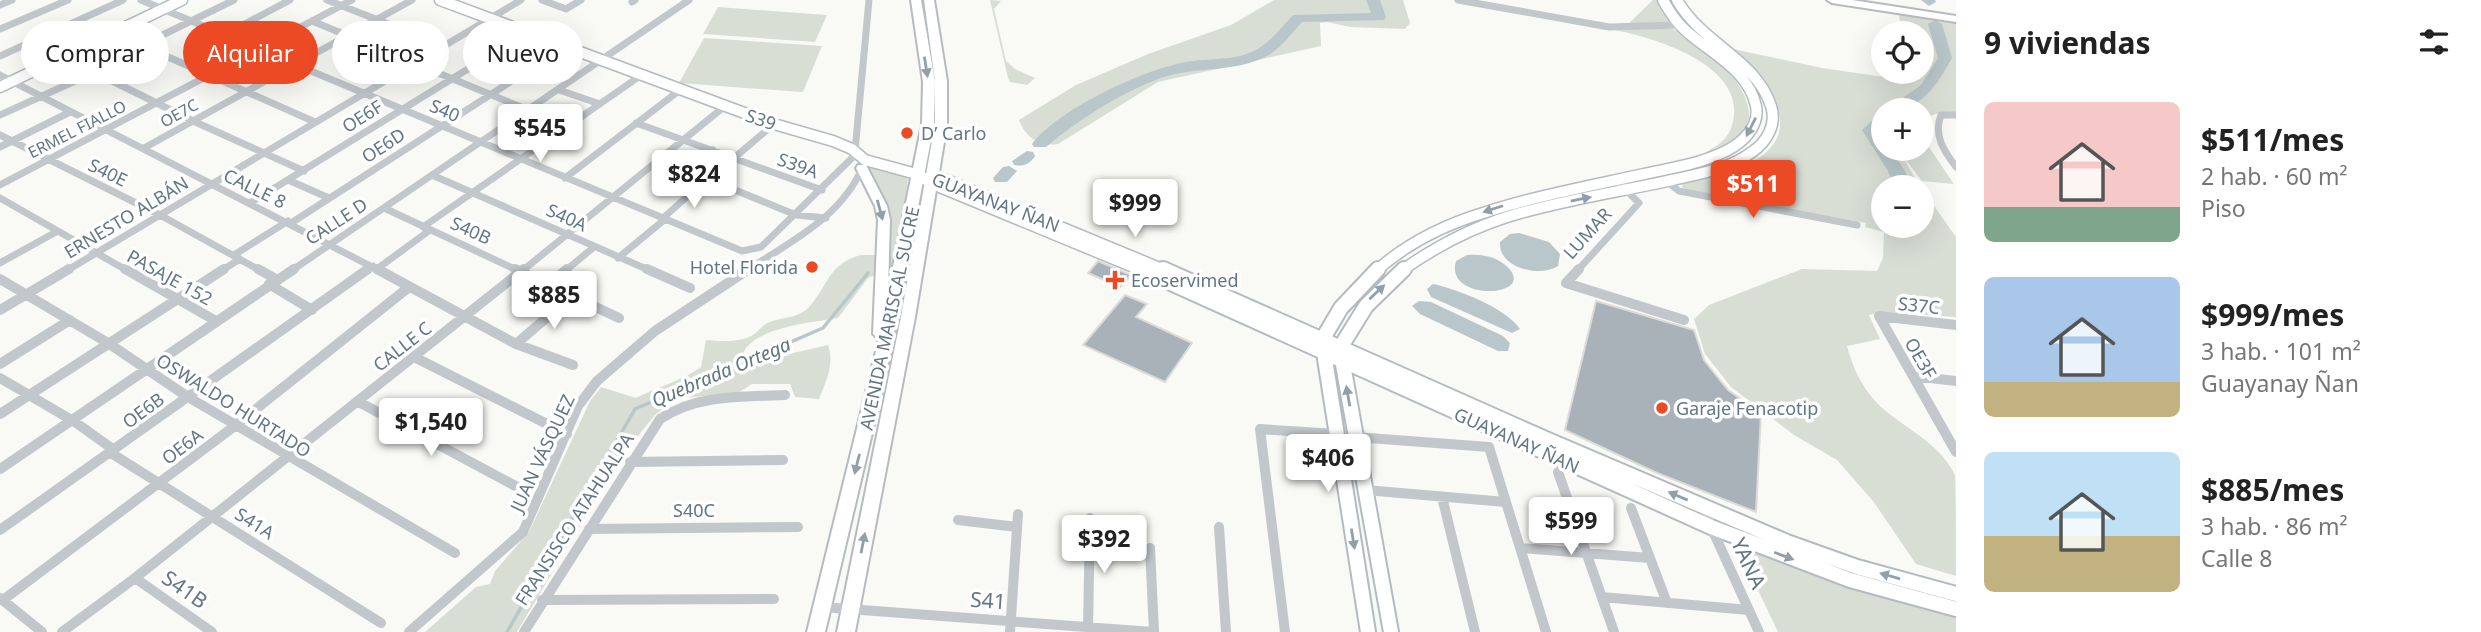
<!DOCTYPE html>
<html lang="es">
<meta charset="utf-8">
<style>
body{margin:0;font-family:"Noto Sans",sans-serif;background:#f6f6f6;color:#222;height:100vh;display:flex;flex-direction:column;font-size:26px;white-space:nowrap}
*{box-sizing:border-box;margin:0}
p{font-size:23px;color:#767676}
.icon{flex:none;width:38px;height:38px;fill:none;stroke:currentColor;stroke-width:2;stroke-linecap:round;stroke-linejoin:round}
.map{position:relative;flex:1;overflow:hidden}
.details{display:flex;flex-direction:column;background:#fff;width:525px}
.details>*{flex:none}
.guide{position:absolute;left:21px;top:21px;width:665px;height:63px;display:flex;gap:14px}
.buttons{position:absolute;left:1871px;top:21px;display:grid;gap:14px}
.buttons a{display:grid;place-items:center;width:63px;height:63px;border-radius:50%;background:#fff;box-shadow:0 7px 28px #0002;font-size:35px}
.price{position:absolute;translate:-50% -60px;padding:0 16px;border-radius:7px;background:#fff;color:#222;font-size:23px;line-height:46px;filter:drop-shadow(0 2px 4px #0008)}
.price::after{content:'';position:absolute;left:50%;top:42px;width:21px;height:16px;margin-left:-10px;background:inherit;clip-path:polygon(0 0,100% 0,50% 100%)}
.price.on{background:#eb4a24;color:#fff}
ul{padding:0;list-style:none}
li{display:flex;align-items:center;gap:21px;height:175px;padding:0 28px}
li span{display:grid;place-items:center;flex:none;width:196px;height:140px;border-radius:10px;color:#555}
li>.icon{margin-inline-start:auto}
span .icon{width:84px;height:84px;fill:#fffc;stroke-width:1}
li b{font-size:30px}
h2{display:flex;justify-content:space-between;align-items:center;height:84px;padding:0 28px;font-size:30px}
.pill{padding:0 24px;border-radius:32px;background:#fff;box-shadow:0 7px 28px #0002;font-size:24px;line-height:63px}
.pill.on{background:#eb4a24;color:#fff}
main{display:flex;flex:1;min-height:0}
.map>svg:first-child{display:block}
</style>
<main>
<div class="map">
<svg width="1956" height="632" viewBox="0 0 1956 632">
<rect width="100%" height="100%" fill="#f9f9f6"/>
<path fill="#e7e8e7" d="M115 38 130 44 86 66 71 59Z"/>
<path fill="#d9ded5" d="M990 0 1001 1 994 9 1006 61 1015 69 1035 78 1027 85 1010 82 1008 78Z
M1274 0H1403L1410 23 1405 29 1350 27 1327 22 1320 23 1321 46 1158 82 1058 144C1040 147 1025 137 1019 120L1076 85 1148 54 1231 25Z
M1653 0H1660L1672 23H1629Z
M718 7 827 15 815 42 703 34Z
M1899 15 1956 23V113L1935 114 1922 121V110H1883V149H1922V137L1954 184 1922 181 1902 155 1920 187H1883V226H1922V189L1956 237V317L1883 312 1869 315 1880 339 1847 346C1853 368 1861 386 1877 403 1901 427 1940 442 1955 475 1956 486 1956 559 1956 576L1916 564 1873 501 1837 460 1794 435 1731 387 1705 354 1694 319 1709 305 1802 269 1877 271 1883 258 1884 232 1865 227 1866 223 1689 191 1682 187 1683 182C1700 175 1719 175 1736 169 1813 140 1774 88 1733 49L1822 68 1898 79 1909 72H1922V33H1902Z
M1629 27C1642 28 1665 25 1677 31 1726 55 1797 134 1703 154 1722 143 1731 138 1734 115 1739 63 1654 38 1615 30Z
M704 38 822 46 803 92 679 83Z
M867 163 908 178 893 282 883 280 876 187Z
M861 255H877L875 275 868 278 838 318C813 322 752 328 743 354L750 363 828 345C835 364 826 381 819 399L795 397 790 384H752L738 393 682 398 668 404 654 416 619 460 517 632H425L476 587 490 584 495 571 529 532 590 401 601 387 636 398C658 387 681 381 701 367L706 340C719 341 741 343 753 335 759 331 763 324 770 322 783 317 800 318 810 306 829 284 828 264 861 255Z
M1737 546 1847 586 1956 617V632H1778Z"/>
<path fill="#b9c7ca" d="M1519 233 1549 242 1560 254 1558 266C1540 278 1498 268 1500 242L1510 234Z
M1467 255C1480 254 1494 256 1504 264 1545 297 1443 304 1456 261Z
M1433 284C1457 289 1506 308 1520 329L1512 333 1431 297 1427 289Z
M1419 301 1431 302 1503 336 1510 343 1508 351H1498L1420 314 1412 306Z"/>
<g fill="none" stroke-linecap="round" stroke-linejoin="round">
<path stroke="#b9c7ca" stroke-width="3.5" d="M507 632 635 409 823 328 868 273"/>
<path fill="#b9c7ca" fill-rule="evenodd" d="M1366 0H1380L1386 17 1384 20 1302 22C1291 34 1281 48 1267 56 1235 73 1195 66 1161 78 1118 94 1081 118 1046 147H1034L1032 144C1059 109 1142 70 1186 62 1208 58 1233 61 1254 51 1270 43 1281 28 1293 15L1371 13Z
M1921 0H1935L1936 2 1929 6Z
M1935 20 1942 24 1952 58C1936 86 1923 110 1886 110L1921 85 1938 58 1928 24Z
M1883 114V127L1879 131 1883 139V149H1890L1905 171 1911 187H1895L1888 171 1862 130 1877 116Z
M1027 151 1033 152 1035 156C1030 164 1023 167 1014 165L1012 161Z
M1009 166 1017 171 1007 182H995L993 178 1003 167Z"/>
</g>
<path fill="#a8b2b8" stroke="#dbdbd8" stroke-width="2" d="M1098 261 1131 275 1120 287 1088 273Z
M1125 295 1147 304 1136 317 1192 343 1165 382 1083 345Z
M1596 301 1694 330 1704 360 1715 374 1728 390 1761 413 1756 512 1657 473 1565 430Z"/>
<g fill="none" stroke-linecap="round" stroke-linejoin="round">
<defs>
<path id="secondary-far1" d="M440 0 774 124 833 141 852 149 865 160 920 175 930 183 1143 271
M0 87 182 0
M937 176 1167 271
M1376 271C1406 244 1444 225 1483 213 1535 196 1590 186 1644 174 1671 168 1700 164 1726 151 1742 143 1760 127 1756 106 1748 69 1710 53 1685 30 1675 21 1669 11 1663 0
M1401 271C1435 247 1471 228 1510 216 1563 200 1618 192 1672 180 1699 174 1730 169 1752 152 1767 142 1777 124 1771 106 1756 59 1702 44 1677 0"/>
<path id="secondary" d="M1140 269 1711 527 1850 580 1956 609
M1163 269 1548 440 1787 542 1857 567 1956 594
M1368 632 1322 340 1341 308 1378 269
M1391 632 1340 348 1366 306 1404 269"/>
<path id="primary" d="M911 0H921L935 82 934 124 886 374 825 632H807L879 339 873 334 878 220 875 206 856 168 858 165H866L887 206 890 220 888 291 922 124 923 82Z
M924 0H934L947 81V124L915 317 855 632H837L901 317 935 124V81Z
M1827 0H1852L1956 16V22L1832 3Z"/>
</defs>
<use href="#secondary-far1" stroke="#b4bbc0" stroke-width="13"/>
<use href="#secondary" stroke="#b4bbc0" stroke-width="18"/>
<use href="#primary" stroke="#b5bbbf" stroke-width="4"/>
<path stroke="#c2c7cb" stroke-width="7" d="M141 0 742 251 761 247 852 158 855 151 869 0
M327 0 424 38
M542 0 566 9 581 0
M1458 0 1609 27 1679 25
M632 2 635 0
M0 5 12 0
M312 21 528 110
M0 29 68 0
M114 33 315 122
M224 35 290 0
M40 38 72 53
M142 45 234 0
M0 56 123 0
M86 68 193 121 304 171
M86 68 137 42
M0 75 380 271
M559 90 600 104
M0 115 95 72
M1956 115H1941C1933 135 1944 151 1956 167
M636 123 822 190
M0 135 160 215 261 271
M0 147 70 112
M144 148 412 0
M713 150 689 171 796 215 826 218
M734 158 774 124
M432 175 651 271
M565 178 680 90
M288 180 329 198
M1666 181 1679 191 1857 225
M0 185 352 0
M0 198 128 271
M250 203 525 34
M384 208 519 271
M662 219 708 178
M291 223 563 48
M423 227 640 76
M234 255 288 221
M618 258 664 220
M0 263 56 232
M377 269 430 230
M66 271 521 0
M221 271 240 259
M291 271 689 0
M366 271 373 266
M522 271 725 106
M565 271 594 247
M746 271C790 242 842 217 863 166
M1577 271 1639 203 1616 180"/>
<path stroke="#c2c7cb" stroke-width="10" d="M125 269 216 321
M258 269 276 279
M377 269 516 344 573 365
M515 269 619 318
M647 269 690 288
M1579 269 1566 283 1684 320
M0 279 108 343 188 397 455 553
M269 284 312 310
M549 284 567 269
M0 310 69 269
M1879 316 1956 452
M1879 316 1956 325
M516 344 573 295
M414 357 567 434
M0 364 70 320
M1913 376 1956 381
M0 378 75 422 114 450
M357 401 521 489
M0 414 224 269
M1355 437 1489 447 1546 632
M111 453 381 623
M630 462 783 460
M0 469 294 269
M1558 472 1614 632
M1365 490 1506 502
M1442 497 1475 632
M1631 508 1667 603
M1706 508 1711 527 1759 632
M958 520 1017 527
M1219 527 1226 632
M589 529 798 527
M0 530 368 269
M1150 548 1154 632
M1520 548 1650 558
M135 578 212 632
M1602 597 1749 610
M0 598 42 632
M3 600 236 425 409 287
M542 600 774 599
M822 607 1152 632
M1088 630 1090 518
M62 632 135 578 524 269
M409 632 523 532 578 406 597 381 655 331 749 269
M524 632 660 419C698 394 741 397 785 395
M1010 632 1018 514
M1285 632 1260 429 1336 434"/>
<use href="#secondary-far1" stroke="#fff" stroke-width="10"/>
<use href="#secondary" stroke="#fff" stroke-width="14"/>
<use href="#primary" fill="#fff" fill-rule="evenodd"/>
</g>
<defs><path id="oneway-solid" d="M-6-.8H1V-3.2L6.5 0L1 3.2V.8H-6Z" transform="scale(1.75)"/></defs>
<g fill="#919fa8">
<use href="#oneway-solid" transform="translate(926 67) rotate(81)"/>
<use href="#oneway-solid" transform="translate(1751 127) rotate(117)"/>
<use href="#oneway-solid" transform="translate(1581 199) rotate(-12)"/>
<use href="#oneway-solid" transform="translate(1493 209) rotate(162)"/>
<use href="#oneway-solid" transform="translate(880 210) rotate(75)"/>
<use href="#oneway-solid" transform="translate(1377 292) rotate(-43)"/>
<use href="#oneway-solid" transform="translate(1348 396) rotate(-100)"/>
<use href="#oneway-solid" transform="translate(857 464) rotate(104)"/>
<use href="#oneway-solid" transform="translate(1678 496) rotate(-157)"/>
<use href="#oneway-solid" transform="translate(1353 539) rotate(81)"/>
<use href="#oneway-solid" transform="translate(863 543) rotate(-79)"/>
<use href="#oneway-solid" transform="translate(1784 556) rotate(21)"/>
<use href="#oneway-solid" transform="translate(1890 576) rotate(-164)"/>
</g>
<g fill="#eb4a24" stroke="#fff" stroke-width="2.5">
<circle cx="907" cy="133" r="7"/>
<circle cx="812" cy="267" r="7"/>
<path d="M1111.5 269.5h7v7h7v7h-7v7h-7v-7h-7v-7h7z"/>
<circle cx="1662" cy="408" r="7"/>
</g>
<g text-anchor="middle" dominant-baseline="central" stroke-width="7" stroke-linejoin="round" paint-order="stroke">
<g font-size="16" fill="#627683" stroke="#fff">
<text transform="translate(179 113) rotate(-29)">OE7C</text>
<text transform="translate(77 129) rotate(-27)">ERMEL FIALLO</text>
</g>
<g font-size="18" fill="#627683" stroke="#fff">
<text transform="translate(445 110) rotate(23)">S40</text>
<text transform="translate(362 116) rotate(-32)">OE6F</text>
<text transform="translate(761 119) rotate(19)">S39</text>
<text transform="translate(383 145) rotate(-33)">OE6D</text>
<text transform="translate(798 165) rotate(20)">S39A</text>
<text transform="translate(108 172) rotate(26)">S40E</text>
<text transform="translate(255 188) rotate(26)">CALLE 8</text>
<text transform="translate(996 202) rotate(21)">GUAYANAY ÑAN</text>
<text transform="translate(126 217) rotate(-31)">ERNESTO ALBÁN</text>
<text transform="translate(567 217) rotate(24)">S40A</text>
<text transform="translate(336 221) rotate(-33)">CALLE D</text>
<text transform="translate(471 230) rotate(24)">S40B</text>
<text transform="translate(1587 233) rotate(-48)">LUMAR</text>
<text transform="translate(170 277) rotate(29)">PASAJE 152</text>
<text transform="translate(1919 305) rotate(6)">S37C</text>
<text transform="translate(889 318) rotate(-78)">AVENIDA MARISCAL SUCRE</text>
<text transform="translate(402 346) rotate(-38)">CALLE C</text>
<text transform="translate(1921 358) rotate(60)">OE3F</text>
<text transform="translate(234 405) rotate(32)">OSWALDO HURTADO</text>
<text transform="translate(143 410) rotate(-36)">OE6B</text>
<text transform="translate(1517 440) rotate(24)">GUAYANAY ÑAN</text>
<text transform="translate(182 446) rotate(-37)">OE6A</text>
<text transform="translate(542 453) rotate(-65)">JUAN VÁSQUEZ</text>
<text x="694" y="510">S40C</text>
<text transform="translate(574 519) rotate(-57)">FRANSISCO ATAHUALPA</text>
<text transform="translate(255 523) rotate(32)">S41A</text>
</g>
<g font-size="18" fill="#627683" stroke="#fff" text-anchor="start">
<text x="921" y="133">D’ Carlo</text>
<text x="798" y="267" text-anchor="end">Hotel Florida</text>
<text x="1131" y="280">Ecoservimed</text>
<text x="1676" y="408">Garaje Fenacotip</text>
</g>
<g font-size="19" font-style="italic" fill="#5e767c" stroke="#fff">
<text transform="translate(721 372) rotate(-23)">Quebrada Ortega</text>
</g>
<g font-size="21" fill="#627683" stroke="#fff">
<text transform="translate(1749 563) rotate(65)">YANA</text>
<text transform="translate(185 589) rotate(35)">S41B</text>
<text transform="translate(988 600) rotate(4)">S41</text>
</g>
</g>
</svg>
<div class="buttons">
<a><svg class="icon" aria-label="locate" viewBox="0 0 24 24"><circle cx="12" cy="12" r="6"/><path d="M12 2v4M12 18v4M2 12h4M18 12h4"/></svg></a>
<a>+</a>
<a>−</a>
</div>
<b class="price" style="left:540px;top:164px">$545</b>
<b class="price" style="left:694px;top:210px">$824</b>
<b class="price on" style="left:1753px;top:220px">$511</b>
<b class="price" style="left:1135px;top:239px">$999</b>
<b class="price" style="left:554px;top:331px">$885</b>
<b class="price" style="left:431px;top:458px">$1,540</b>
<b class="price" style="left:1328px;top:494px">$406</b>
<b class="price" style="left:1571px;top:557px">$599</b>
<b class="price" style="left:1104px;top:575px">$392</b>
<div class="guide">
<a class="pill">Comprar</a>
<a class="pill on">Alquilar</a>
<a class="pill">Filtros</a>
<a class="pill">Nuevo</a>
</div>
</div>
<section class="details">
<h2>9 viviendas<svg class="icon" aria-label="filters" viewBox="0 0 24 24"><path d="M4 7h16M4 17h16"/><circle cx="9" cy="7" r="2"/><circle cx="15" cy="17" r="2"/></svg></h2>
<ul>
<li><span style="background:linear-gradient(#f6c9c9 75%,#7fa58c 0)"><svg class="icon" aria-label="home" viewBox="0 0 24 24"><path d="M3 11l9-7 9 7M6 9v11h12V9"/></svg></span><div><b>$511/mes</b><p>2 hab. · 60 m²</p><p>Piso</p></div></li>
<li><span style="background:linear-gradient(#a9c7e8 75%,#c2b280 0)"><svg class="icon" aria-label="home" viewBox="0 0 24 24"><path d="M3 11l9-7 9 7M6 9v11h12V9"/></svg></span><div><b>$999/mes</b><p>3 hab. · 101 m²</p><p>Guayanay Ñan</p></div></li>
<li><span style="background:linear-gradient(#bfe0f5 60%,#c2b280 0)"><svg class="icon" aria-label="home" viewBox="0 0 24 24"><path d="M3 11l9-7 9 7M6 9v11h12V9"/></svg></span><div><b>$885/mes</b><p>3 hab. · 86 m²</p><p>Calle 8</p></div></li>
</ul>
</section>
</main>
